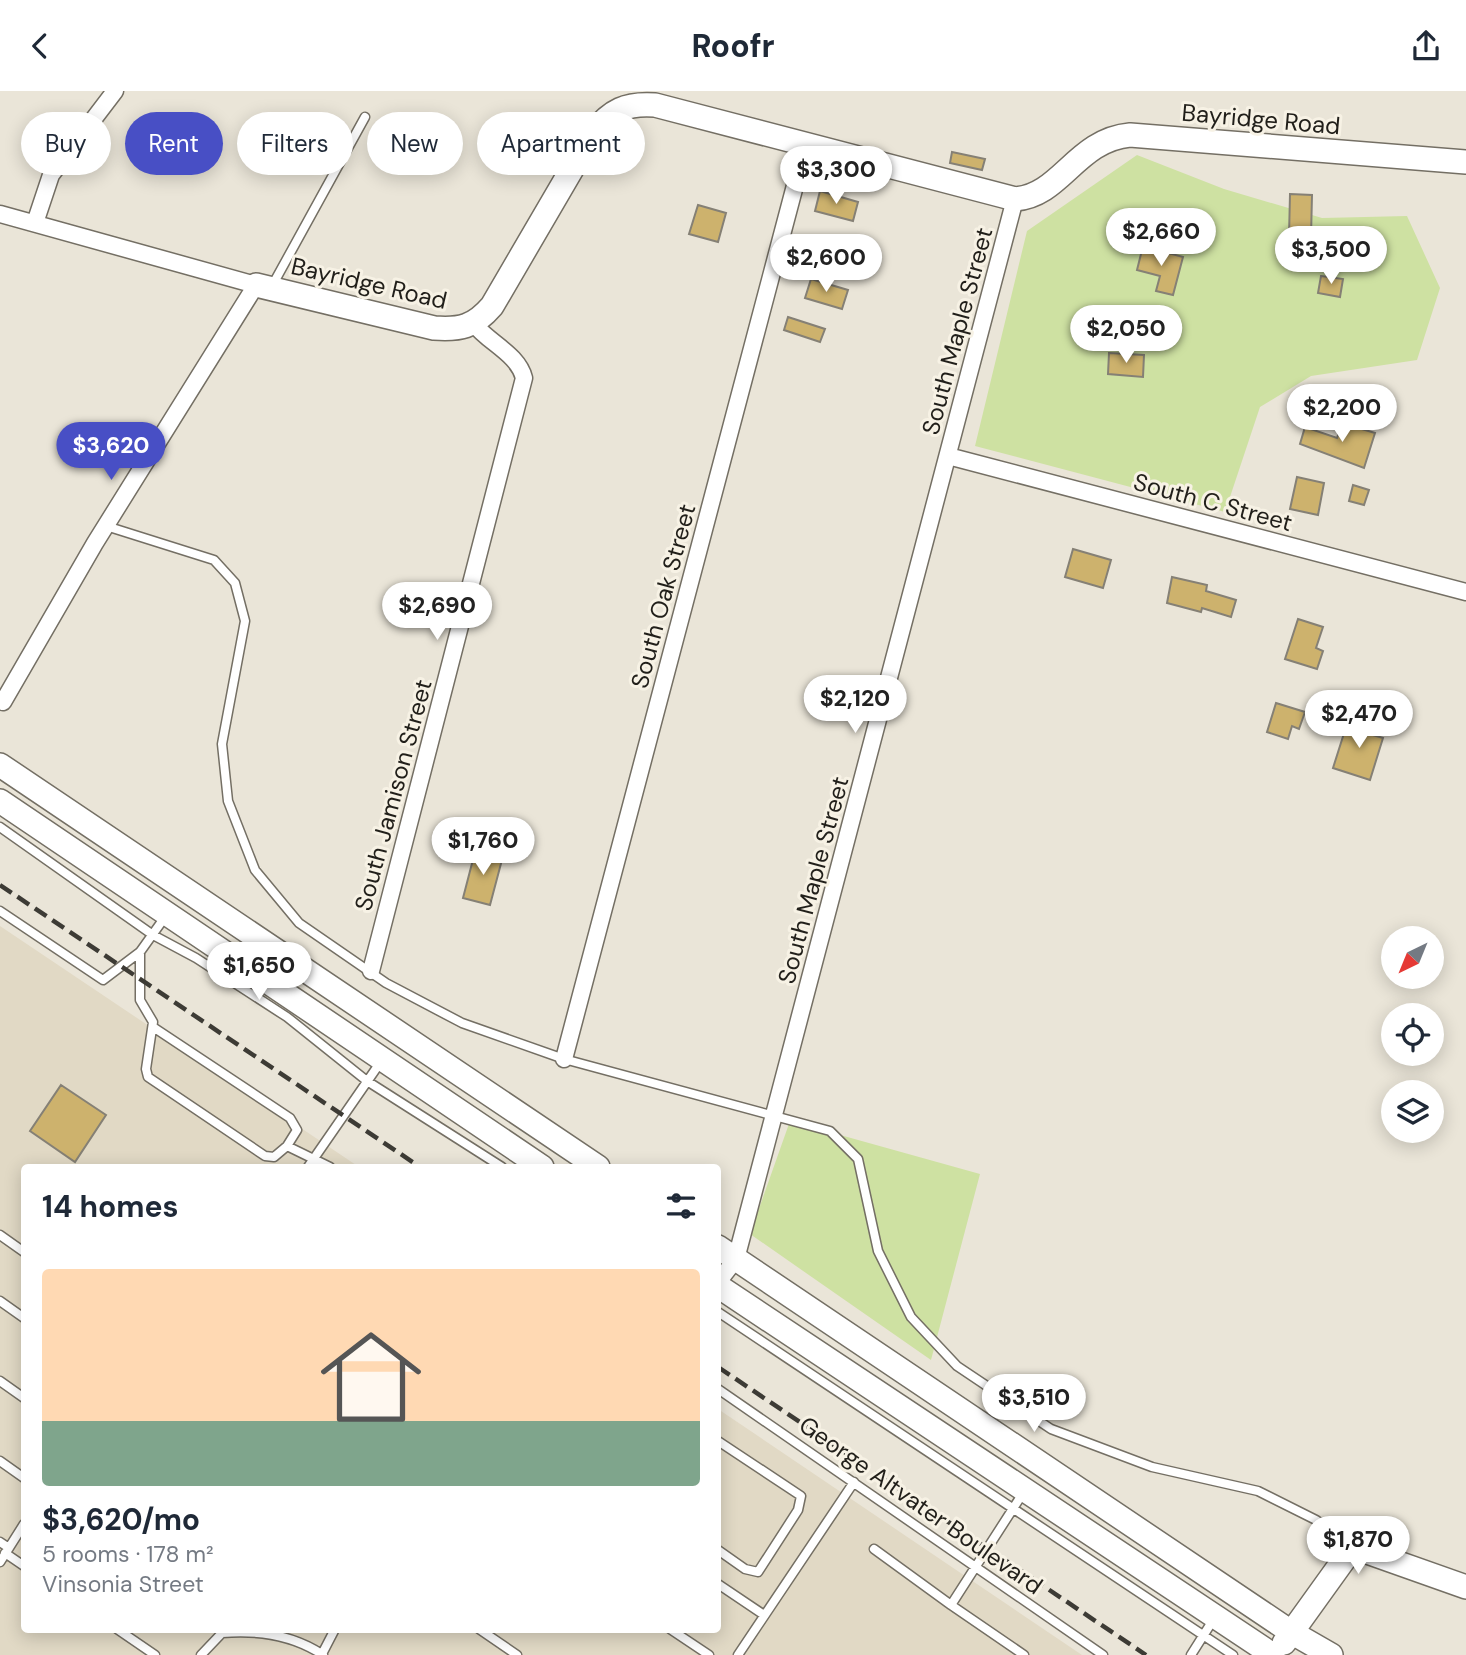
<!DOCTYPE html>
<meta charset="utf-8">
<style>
body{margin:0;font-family:"DM Sans",sans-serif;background:#f2f2f3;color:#1f2937;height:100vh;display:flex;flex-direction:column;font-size:26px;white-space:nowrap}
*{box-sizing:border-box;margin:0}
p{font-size:23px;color:#747a83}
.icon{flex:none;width:38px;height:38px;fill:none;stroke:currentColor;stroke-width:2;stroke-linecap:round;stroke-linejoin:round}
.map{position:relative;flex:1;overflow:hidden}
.details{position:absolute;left:21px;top:1073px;width:700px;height:469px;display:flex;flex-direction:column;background:#fff;border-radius:7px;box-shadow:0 4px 18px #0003}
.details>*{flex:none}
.top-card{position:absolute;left:21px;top:21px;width:700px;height:63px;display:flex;gap:14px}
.needle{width:46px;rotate:223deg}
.fabs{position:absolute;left:1381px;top:835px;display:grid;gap:14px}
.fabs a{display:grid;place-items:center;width:63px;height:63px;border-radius:50%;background:#fff;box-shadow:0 4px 18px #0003;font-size:35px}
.price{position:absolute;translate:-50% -60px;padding:0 16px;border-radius:24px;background:#fff;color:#222;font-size:23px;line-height:46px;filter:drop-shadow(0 2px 4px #0008)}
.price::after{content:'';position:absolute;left:50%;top:42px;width:21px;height:16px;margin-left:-10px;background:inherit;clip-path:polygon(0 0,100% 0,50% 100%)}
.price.on{background:#484fc5;color:#fff}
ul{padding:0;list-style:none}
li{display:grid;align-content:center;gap:14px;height:371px;padding:0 21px}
li span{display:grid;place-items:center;height:217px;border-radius:7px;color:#555}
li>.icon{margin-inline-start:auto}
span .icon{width:126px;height:126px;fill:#fffc;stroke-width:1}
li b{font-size:30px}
h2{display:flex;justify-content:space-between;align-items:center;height:84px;padding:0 21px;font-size:30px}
.chip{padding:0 24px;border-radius:32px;background:#fff;box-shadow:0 4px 18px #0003;font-size:24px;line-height:63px}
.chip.on{background:#484fc5;color:#fff}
header{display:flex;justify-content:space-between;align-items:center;height:91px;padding:0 21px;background:#fff;font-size:32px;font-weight:700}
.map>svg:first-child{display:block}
</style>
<header><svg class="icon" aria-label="back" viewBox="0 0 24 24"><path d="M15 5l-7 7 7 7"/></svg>Roofr<svg class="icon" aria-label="share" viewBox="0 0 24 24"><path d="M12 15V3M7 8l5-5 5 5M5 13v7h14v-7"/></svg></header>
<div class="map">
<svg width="1466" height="1564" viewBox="0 0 1466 1564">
<rect width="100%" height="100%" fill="#eae5d8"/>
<path fill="#e1d9c5" d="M0 835 359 1076H24V1538H718V1318L1082 1564H0Z"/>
<path fill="#cee1a2" d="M1137 64 1224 98 1322 127 1407 125 1440 197 1417 269 1311 285 1260 316 1225 421 975 355 1027 140Z
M790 1030 980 1083 931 1269 750 1143Z"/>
<path fill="#cdb26d" stroke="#858075" stroke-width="2" d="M952 61 985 68 982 79 950 72Z
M820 100 858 111 853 130 815 120Z
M1290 103 1312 104 1311 146H1289Z
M698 114 726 122 718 151 689 143Z
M1143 155 1183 166 1173 204 1156 200 1160 185 1137 179Z
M1321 185 1343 188 1340 206 1318 202Z
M811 188 848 199 842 218 805 207Z
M788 226 825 238 820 251 784 239Z
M1109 262 1144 264 1143 286 1108 283Z
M1342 332 1375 342 1364 377 1300 353 1305 336 1337 347Z
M1297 386 1324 392 1318 424 1290 418Z
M1353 394 1369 399 1364 414 1349 410Z
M1073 458 1111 469 1103 497 1065 486Z
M1172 486 1207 494 1206 500 1236 509 1231 526 1202 517 1201 521 1167 512Z
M1298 528 1323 536 1316 557 1323 560 1317 578 1285 568Z
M1276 612 1305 621 1299 638 1292 635 1288 648 1267 641Z
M1357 626 1377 633 1373 644 1383 647 1370 689 1333 677 1346 636 1353 638Z
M476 757 503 765 490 814 463 807Z
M61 994 106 1024 75 1071 30 1040Z"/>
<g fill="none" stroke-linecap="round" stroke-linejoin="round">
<defs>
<path id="lane" d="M272 195 365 26
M106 435 214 469 235 492 245 530 222 653 228 710 255 779 299 832 386 892 462 932 564 968 830 1040 858 1068 878 1160 911 1226 957 1275 1051 1338 1152 1376 1258 1400 1316 1429 1352 1456
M0 736 153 844 196 867 287 926 367 990 502 1076
M0 820 103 889 140 861 165 826
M140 861V909L153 931 146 978 148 986 265 1065 274 1066 287 1055 330 1076
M153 936 290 1027 297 1039 287 1055
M308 1076 382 969
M0 1144 24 1161
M0 1210 24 1227
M718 1221 1233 1564
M0 1290 24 1307
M718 1298 1103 1564
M718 1350 801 1405 798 1419 758 1481 745 1478 718 1459
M0 1370 24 1387
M1023 1402 951 1514 1024 1564
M0 1451 9 1457
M874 1458 951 1514
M5 1462 24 1475
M0 1471 24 1433
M718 1493 764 1524
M117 1538 155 1564
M479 1538 517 1564
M670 1538 709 1564
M322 1563 335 1538
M201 1564 222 1542C257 1539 293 1544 323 1564
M738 1564 854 1391
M1191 1564 1215 1526"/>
<path id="street" d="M0 123 256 194 95 452 3 611
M35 132 51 84 115 0
M948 365 1466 501
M371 880 524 287C518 263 489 252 474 233
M564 968 806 53
M718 1191 736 1168 1015 108"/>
<path id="secondary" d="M256 194 434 237C460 239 474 236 492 215L593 42C611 19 626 12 655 14L1015 108C1061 105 1076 49 1130 44L1466 71
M0 674 598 1076
M0 710 542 1076
M718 1156 1291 1541 1331 1564
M718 1195 1273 1564
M1284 1552 1353 1456 1466 1496"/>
</defs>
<use href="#lane" stroke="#746f64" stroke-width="11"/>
<use href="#street" stroke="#746f64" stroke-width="19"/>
<use href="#secondary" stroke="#746f64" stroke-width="26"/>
<use href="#lane" stroke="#fff" stroke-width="8"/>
<use href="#street" stroke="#fff" stroke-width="16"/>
<use href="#secondary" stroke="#fff" stroke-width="23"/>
<path stroke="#3d3b35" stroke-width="4.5" stroke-dasharray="14 7" stroke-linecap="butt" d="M0 794 420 1076
M718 1276 1146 1564"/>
</g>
<g text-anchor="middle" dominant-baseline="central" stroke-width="6" stroke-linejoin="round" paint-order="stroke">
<g font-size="24" fill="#211f1a" stroke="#f7f2e5">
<text transform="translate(1261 28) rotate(5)">Bayridge Road</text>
<text transform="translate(369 192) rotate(13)">Bayridge Road</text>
<text transform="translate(957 240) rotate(-75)">South Maple Street</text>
<text transform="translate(1213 411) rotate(15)">South C Street</text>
<text transform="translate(663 505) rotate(-75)">South Oak Street</text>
<text transform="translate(393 704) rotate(-75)">South Jamison Street</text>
<text transform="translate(813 789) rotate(-75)">South Maple Street</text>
<text transform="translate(921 1414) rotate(35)">George Altvater Boulevard</text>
</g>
</g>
</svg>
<div class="fabs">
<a><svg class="needle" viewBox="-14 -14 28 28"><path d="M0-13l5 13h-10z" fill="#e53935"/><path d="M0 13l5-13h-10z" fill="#747a83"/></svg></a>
<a><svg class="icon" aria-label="locate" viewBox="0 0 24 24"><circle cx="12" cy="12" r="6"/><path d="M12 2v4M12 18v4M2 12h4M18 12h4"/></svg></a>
<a><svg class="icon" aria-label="layers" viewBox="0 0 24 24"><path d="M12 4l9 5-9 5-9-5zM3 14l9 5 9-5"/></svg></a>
</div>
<b class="price" style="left:836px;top:115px">$3,300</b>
<b class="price" style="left:1161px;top:177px">$2,660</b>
<b class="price" style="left:1331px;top:195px">$3,500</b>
<b class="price" style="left:826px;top:203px">$2,600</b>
<b class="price" style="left:1126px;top:274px">$2,050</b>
<b class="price" style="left:1342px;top:353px">$2,200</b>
<b class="price on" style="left:111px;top:391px">$3,620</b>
<b class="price" style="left:437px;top:551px">$2,690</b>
<b class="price" style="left:855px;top:644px">$2,120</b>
<b class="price" style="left:1359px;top:659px">$2,470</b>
<b class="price" style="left:483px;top:786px">$1,760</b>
<b class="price" style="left:259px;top:911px">$1,650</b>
<b class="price" style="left:1034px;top:1343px">$3,510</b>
<b class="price" style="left:1358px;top:1485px">$1,870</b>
<div class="top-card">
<a class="chip">Buy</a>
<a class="chip on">Rent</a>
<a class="chip">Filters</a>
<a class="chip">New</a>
<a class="chip">Apartment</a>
</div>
<section class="details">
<h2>14 homes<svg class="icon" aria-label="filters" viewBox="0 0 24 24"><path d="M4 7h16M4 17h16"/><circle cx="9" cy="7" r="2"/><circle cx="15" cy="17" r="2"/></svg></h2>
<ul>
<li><span style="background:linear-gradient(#ffd9b3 70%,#7fa58c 0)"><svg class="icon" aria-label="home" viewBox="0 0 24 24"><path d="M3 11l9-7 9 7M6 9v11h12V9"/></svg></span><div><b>$3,620/mo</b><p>5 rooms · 178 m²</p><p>Vinsonia Street</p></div></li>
</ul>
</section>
</div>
